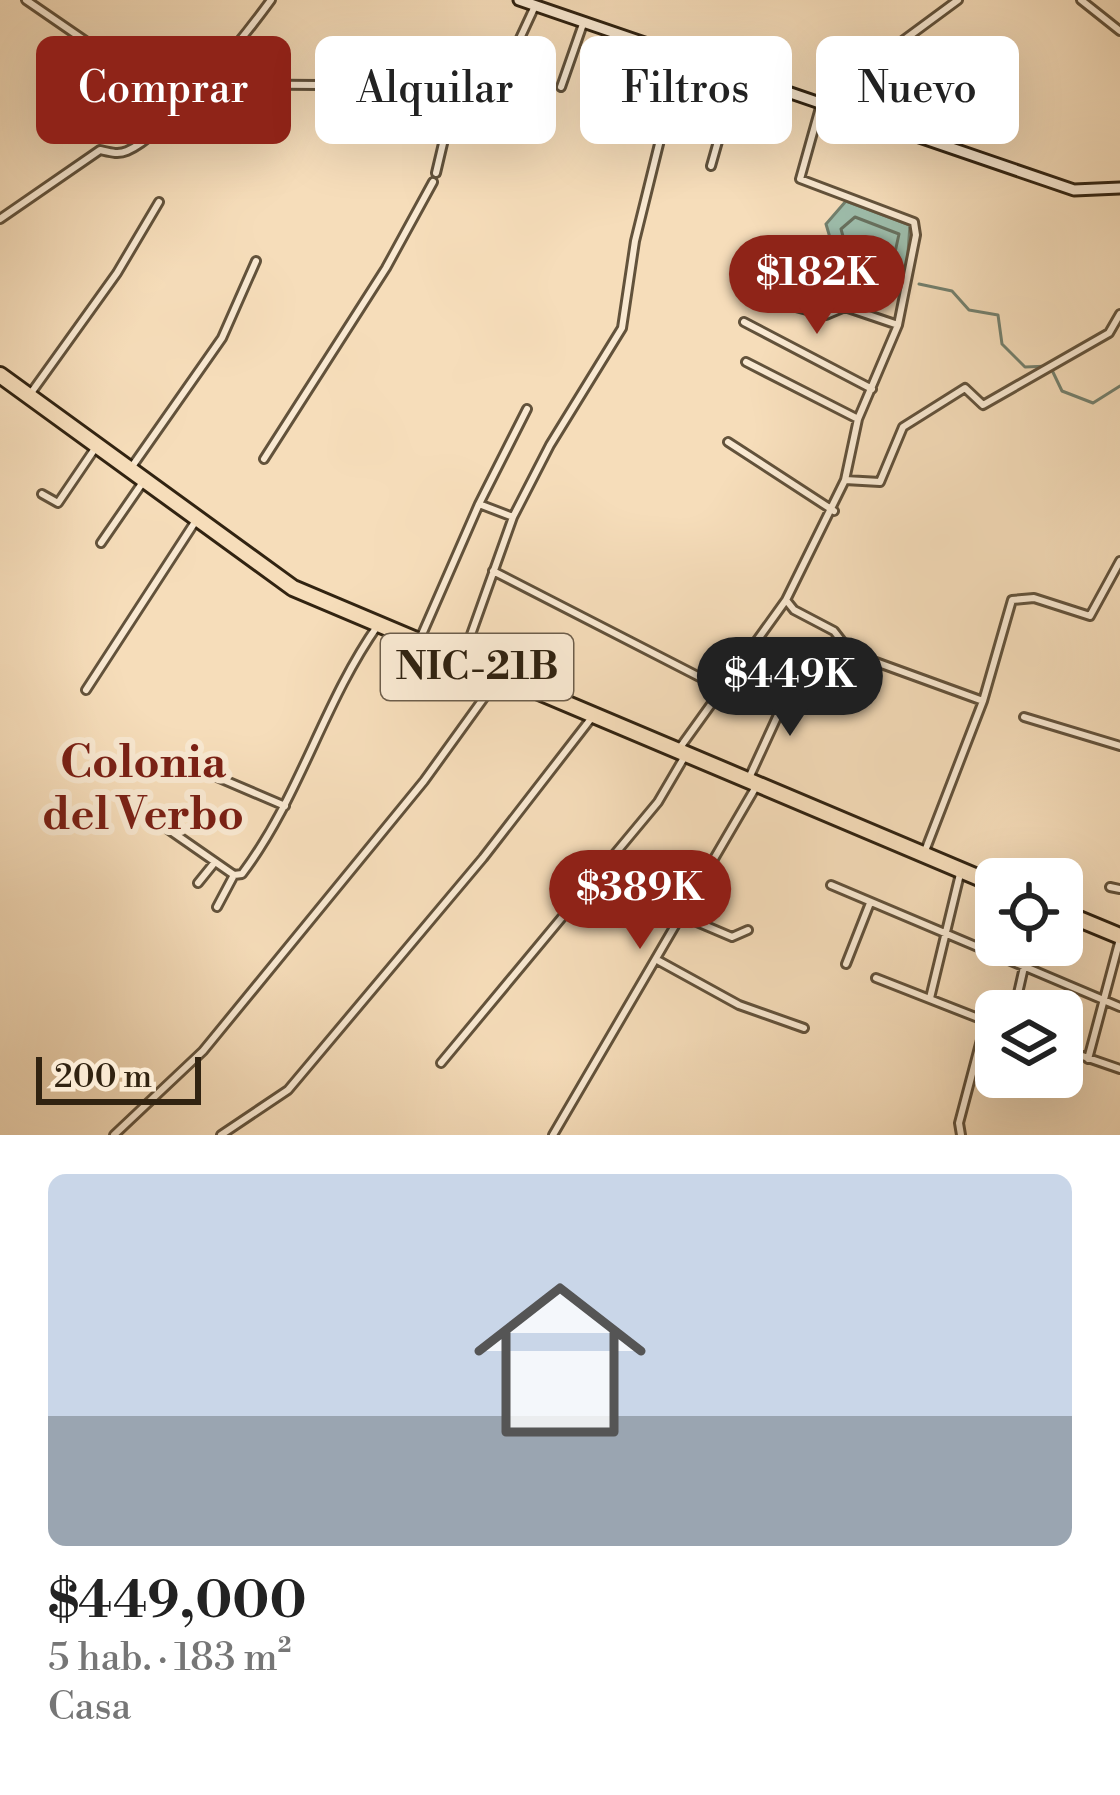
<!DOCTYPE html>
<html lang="es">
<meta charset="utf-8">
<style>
body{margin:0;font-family:"Libre Bodoni",serif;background:#f6f6f6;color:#222;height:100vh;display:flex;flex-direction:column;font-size:45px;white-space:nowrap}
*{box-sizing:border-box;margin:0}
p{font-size:39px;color:#767676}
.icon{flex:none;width:66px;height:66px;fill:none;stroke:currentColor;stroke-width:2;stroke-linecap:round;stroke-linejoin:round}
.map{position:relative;height:1135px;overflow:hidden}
.panel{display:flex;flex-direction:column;background:#fff;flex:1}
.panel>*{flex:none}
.banner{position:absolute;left:36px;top:36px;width:1050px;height:108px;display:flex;gap:24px}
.tools{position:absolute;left:975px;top:858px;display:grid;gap:24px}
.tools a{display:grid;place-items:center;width:108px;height:108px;border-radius:18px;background:#fff;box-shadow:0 12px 48px #0002;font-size:60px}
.scale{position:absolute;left:36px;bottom:30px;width:165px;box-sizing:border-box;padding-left:12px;border:6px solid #312311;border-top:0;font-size:33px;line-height:42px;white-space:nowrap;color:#312311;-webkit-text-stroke:9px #f9e9d2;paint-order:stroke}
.price{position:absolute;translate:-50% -102px;padding:0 27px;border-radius:42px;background:#8f2418;color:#fff;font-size:39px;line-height:78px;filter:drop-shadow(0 3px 6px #0008)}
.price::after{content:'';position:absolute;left:50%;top:72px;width:36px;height:27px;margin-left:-18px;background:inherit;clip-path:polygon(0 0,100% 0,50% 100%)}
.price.active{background:#222;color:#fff}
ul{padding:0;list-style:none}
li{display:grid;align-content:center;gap:24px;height:636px;padding:0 48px}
li span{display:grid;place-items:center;height:372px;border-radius:18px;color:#555}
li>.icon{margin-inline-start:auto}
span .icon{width:216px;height:216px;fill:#fffc;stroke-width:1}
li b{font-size:51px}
.chip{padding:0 42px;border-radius:18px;background:#fff;box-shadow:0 12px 48px #0002;font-size:42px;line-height:108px}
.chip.active{background:#8f2418;color:#fff}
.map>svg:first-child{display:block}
</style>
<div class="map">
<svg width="1120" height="1135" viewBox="0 0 1120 1135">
<rect width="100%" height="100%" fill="#f6ddba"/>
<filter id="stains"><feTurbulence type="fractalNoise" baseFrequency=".00167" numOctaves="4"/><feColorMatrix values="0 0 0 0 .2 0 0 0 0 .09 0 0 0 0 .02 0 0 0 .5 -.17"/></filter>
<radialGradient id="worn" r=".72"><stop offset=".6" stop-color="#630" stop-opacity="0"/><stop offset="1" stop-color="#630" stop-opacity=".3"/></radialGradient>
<path fill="#9dbdab" stroke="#727f6d" stroke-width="3" d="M846 201 910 225 906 280 833 248 826 224Z"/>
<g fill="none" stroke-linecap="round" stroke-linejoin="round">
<path stroke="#67705e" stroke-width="3" d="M855 217 899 234 894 257 844 240 841 229Z"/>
<path stroke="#727f6d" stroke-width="3" d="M919 284 952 291 969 310 998 315 1002 344 1025 367 1050 366 1062 391 1093 403 1120 386"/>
<defs>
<path id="street" d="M26 0 87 42
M1081 0 1120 31
M155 77 184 87 202 80 215 85C300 85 387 81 470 99
M561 87 583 24
M821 104 800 179 914 222 916 235 898 325 858 419 845 480
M833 107 855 76 958 0
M711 166 736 78
M436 173 445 135 470 99 510 60 535 6
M0 219 100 150C109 152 118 155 127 151 167 134 244 37 271 0
M751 295 826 315 845 307 898 325
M744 322 872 389
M746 362 858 419
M31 393 117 273 159 202
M728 442 834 511
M264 459 386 268 433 182
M131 468 222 338 256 261
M42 494 58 503 96 447
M479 504 527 409
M101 543 143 482
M493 571 719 687
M786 600 794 610 834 631 851 653 983 701
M420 639 479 504 513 517
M463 657 513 517 550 445 622 328 635 241 680 59
M86 690 195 522
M1024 717 1120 746
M679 749 786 600 845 480 880 482 903 427 965 388 983 405 1109 333 1120 314
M210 774 285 806
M749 778 794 680
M142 811 234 875 242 874C300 797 323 703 378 625
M925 851 983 701 1012 600 1034 598 1090 616 1120 561
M198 883 215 862
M831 885 1120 1007
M1110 887 1120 889
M217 907 234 875
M685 917 732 937 748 930
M659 961 739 1005 804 1028
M846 964 870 903
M876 978 996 1025
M930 998 960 874
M1014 1011 1029 945
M1062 1049 1120 1069
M1088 1059 1120 939
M441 1063 658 802 685 756
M114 1135 203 1051 424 781 499 677
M221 1135 288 1090 483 858 593 716
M553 1135 757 785
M961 1135 959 1123 986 1021"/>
<path id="secondary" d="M519 0 1074 190 1120 188"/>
<path id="highway" d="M0 375 293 588 996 885
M1062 912 1120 936"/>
</defs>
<use href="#street" stroke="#62523b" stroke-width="12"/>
<use href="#secondary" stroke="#312311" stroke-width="15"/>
<use href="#highway" stroke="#312311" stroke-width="20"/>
<use href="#street" stroke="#f9e9d2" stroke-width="6"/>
<use href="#secondary" stroke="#f9e9d2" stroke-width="9"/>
<use href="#highway" stroke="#f6ddba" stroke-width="14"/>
</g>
<g text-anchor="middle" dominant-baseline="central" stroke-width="12" stroke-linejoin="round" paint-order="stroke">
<rect fill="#f9e9d2" stroke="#6d5e4b" stroke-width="3" x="381" y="634" width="192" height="66" rx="9"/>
<g font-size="39" font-weight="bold" fill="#312311">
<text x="477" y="667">NIC-21B</text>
</g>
<g font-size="45" font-weight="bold" fill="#7a1f14" stroke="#f9e9d2">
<text x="143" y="763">Colonia<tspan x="143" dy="52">del Verbo</tspan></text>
</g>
</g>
<rect width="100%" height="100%" filter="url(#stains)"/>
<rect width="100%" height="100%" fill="url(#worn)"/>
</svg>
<div class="tools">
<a><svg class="icon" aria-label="locate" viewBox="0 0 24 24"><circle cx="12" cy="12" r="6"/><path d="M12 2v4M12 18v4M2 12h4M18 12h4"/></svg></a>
<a><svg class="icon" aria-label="layers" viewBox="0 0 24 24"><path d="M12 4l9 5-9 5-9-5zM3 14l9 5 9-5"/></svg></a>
</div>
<div class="scale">200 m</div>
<b class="price" style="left:817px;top:337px">$182K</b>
<b class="price active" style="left:790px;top:739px">$449K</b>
<b class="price" style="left:640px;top:952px">$389K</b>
<div class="banner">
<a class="chip active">Comprar</a>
<a class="chip">Alquilar</a>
<a class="chip">Filtros</a>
<a class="chip">Nuevo</a>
</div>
</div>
<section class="panel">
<ul>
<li><span style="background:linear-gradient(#c9d6e8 65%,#9aa5b1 0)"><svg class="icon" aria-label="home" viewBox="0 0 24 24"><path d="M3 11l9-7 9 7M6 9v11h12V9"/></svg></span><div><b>$449,000</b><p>5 hab. · 183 m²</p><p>Casa</p></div></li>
</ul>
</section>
